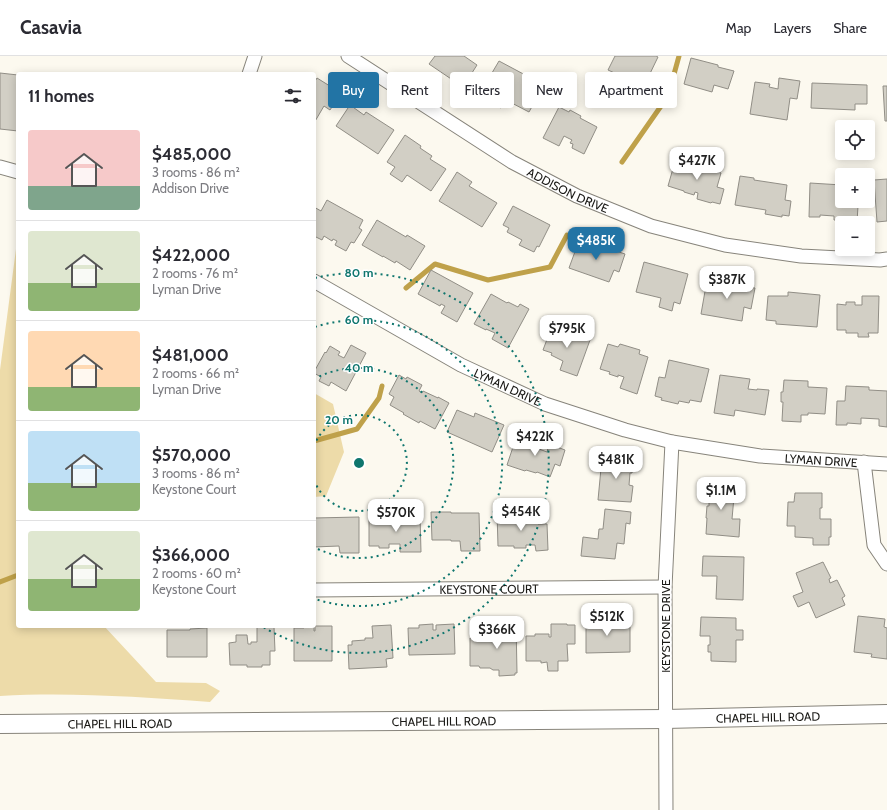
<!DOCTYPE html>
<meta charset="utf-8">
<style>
body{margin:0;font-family:Cabin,sans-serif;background:#f7f7f7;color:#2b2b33;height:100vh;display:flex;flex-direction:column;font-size:15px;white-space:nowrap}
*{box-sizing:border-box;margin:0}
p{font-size:13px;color:#7c7c81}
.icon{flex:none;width:22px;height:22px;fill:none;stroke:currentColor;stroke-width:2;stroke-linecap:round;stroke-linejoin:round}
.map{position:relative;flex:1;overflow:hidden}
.sheet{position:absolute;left:16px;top:16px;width:300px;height:556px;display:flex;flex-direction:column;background:#fff;border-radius:4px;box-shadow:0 2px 10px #0003}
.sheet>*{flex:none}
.banner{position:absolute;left:328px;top:16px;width:380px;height:36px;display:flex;gap:8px}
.tools{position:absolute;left:835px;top:64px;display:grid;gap:8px}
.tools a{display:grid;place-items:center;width:40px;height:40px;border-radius:4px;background:#fff;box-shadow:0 2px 10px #0003;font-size:20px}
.price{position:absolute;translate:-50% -34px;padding:0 9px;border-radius:8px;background:#fff;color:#222;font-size:13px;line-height:26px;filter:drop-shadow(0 1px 2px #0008)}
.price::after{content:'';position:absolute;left:50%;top:24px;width:12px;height:9px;margin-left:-6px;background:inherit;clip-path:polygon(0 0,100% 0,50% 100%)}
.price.selected{background:#2274a5;color:#fff}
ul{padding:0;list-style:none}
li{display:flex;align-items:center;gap:12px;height:100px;padding:0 12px}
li+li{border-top:1px solid #e1e1e2}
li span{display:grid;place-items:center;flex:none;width:112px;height:80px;border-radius:4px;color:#555}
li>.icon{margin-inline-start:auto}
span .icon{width:48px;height:48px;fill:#fffc;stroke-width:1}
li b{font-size:17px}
h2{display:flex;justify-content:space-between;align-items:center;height:48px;padding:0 12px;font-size:17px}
.tag{padding:0 14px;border-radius:4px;background:#fff;box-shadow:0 2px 10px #0003;font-size:14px;line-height:36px}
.tag.selected{background:#2274a5;color:#fff}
header{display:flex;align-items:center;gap:24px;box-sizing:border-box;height:56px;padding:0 20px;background:#fff;border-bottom:1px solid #e1e1e2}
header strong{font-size:19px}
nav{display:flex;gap:22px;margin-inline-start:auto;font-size:14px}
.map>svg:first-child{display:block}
</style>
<header>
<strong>Casavia</strong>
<nav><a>Map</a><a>Layers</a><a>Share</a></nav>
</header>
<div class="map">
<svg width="887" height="754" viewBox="0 0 887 754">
<rect width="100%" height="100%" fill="#fcf9ef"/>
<path fill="#eddba9" d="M18 178V570H104L156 626 206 627 220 635 210 646C140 641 70 636 0 640V314Z
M314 337 333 348 344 396 326 440 314 441Z"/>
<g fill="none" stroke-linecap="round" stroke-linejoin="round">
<path stroke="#bfa14a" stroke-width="5" d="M622 106 668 40 679 0
M406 232 435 208 488 224 550 211 567 179
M314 385 357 373 379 342 382 330
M0 526 18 519"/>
</g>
<path fill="#d2cfc5" stroke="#918e86" d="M435 0H464L477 9 463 31 429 8Z
M615 0H656L658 1 643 32 633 27 630 32 616 25 619 19 608 14Z
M691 2 718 9V11L734 15 728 33 714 29 712 36 684 28Z
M499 5 544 29 529 56 506 44 501 52 479 39Z
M0 17 18 19V75L0 73Z
M317 22 341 37 330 54 324 50 314 67V27Z
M779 22 800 25 797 43 790 42 787 64 750 58 755 26 770 28 769 31 778 33Z
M812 27 867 29V48H855V54L811 52Z
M883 30H887V65H885Z
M350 49 364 59 366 56 394 74 378 98 336 70Z
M559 51 569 56 570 54 581 60 580 62 597 71 584 98 572 92 573 88 570 87 572 84 564 80 559 90 543 82Z
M405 79 421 90 420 92 432 100 430 103 446 113 431 135 407 119 402 126 390 118 395 111 387 106Z
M676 102 690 106V108L721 117 717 131 724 133 720 148 712 146 711 147 697 143 698 137 695 136 694 139 684 136V135L668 130Z
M457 116 472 126 469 130 497 147 482 171 439 145Z
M740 120 754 122V124L787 129 785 144 791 145 789 160 782 159V161L765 158 766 154 735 149Z
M887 123V165L877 166 874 124Z
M810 127 842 129V145H850V150H858L857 166 834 164V160L820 159V161H809Z
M327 144 363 164 359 172 362 174 354 187 351 186 346 195 335 189 337 185 333 183 332 185 324 180 322 184 314 180V151L321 155Z
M513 150 550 169 539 191 537 190 534 196 519 189 522 184 507 176 509 172 503 169Z
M377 164 406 181 407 179 425 190 410 214 396 205 395 207 383 200V201L362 189Z
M580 182 591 186V188L599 191V192L609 196 610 193 625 198 619 216 614 214 609 226 569 212Z
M644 206 688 218 680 248 674 246 672 255 659 251 661 242 636 236Z
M431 214 473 237 457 266 441 257 445 250 441 248 440 250 418 238Z
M707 224 720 226V228L726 229 727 227 755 232 751 253 744 251 742 265 701 258Z
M788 236 820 239 817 271 776 268V265L766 264 768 240H788Z
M491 238 507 247 508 246 518 251 520 248 529 253 508 292 492 283 495 277 486 273V274L474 268Z
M862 240H879L878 277H868L869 281H858V277H846V274H837V248L846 249V246H855V249H862Z
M552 270 571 277 572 275 583 279 582 281 590 284 577 320 560 314 563 305 551 299 552 297 543 294Z
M608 288 618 291 620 288 640 294 639 298 648 301 637 338 620 332 624 321 618 319V321L609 318 610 316 600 313Z
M351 289 366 297 346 335 331 326 329 330 319 325 321 321 314 317V316L325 296 326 297 330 290 340 296 338 299 344 302Z
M669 304 709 313 701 346 690 344 689 347 679 345 678 348 661 344 662 342 655 340 659 321 665 322Z
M399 319 406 323 407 321 422 329 419 335 422 337 423 335 438 342V341L449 347 435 373 420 365 419 367 403 358 404 357 390 349 394 341 389 338Z
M720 319 750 323 748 333 757 334V333L769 334 765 359 735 354 734 360 714 357Z
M784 324 808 325V331L827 332 825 358 808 357V359H801V366L782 365 783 346H781V336H783Z
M846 330 869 331V334L887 335V371L879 370V363L861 362V368L847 367V369H836L837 345H845Z
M457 354 474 361 475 357 504 369 492 396 447 376Z
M517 379 530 384V385L537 387 535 392 538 394 539 393 547 396 549 388 565 394 560 410 555 408 550 421 537 416 536 417 526 414 525 415 507 409Z
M611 401 622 402V404L633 405 632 417H630L629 429 633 430 631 446 598 444 602 402 611 403Z
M706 427 732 430 731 441H734L732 463H740L739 481 706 478 707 462H706L707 450H709V441H704Z
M795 437H822V452H820V463H831V481H829V489H813V482L795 481V470H787L788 446H794Z
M605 453 631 456 630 468 626 467 624 488 617 487 615 503 581 500 583 481 598 483 599 473H603Z
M431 456H451V457H479L480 495H461L460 485H451V484H432Z
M497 456H516V464L537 463 538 468H547L548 494 536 495 535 489H526V492H514V490H498Z
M369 460H388V462H399V460H420L421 496H400V488H389V492H379V490H369Z
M359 461V497H340L339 490 314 491V462Z
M703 500 744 501 743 544 716 543 717 520H702Z
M823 506 831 522 829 523 830 527 837 524 845 540 842 542 845 549 816 562 809 546 798 551 793 540 803 536 796 517Z
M858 560 885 563 884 571 887 572V603L871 601 872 598 854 596Z
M701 561 736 562V574H743V584H736V606L711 605V596H708V589H710V580H700Z
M619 565V570H630V596L586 597V566Z
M495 566H516L517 617H515V619L499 620V614H493L490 612H480L479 610H470V582H484V585H495Z
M433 568V574H436V569L454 568 455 598 409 599 408 572H419V569Z
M551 568H567V569H575V588H567L568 605H558V615H548L547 606 541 607V605H526V580H535V578H549V581H551Z
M391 569 393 602 386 603 387 611 349 613 348 589H352V585L365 584V582H373L372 570Z
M315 570H332V605H294V572H304V571H314V575H315Z
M257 571H274L275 595H270V609H262V611H247V609H230L229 587 236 586V579H247L248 588H251V586H257Z
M207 572V601H167V574H190V573Z"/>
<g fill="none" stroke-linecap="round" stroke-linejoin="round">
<defs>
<g id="street">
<path id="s1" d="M348 0 512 106 577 140 651 170 725 189 801 200 880 204 887 203"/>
<path d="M249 18 255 0"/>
<path d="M0 111 18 116"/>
<path id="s2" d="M314 225 461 309 545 348 625 374 672 386 760 400 887 408"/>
<path d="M864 406 874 489 887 508"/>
<path id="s3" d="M314 534 665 531"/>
<path d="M666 754 665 531 672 386"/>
</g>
<g id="secondary">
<path id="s4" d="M0 668 665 663 887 658"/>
</g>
</defs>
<use href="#street" stroke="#87847b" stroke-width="15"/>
<use href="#secondary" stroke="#87847b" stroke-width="20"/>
<use href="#street" stroke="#fff" stroke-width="13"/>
<use href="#secondary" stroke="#fff" stroke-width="18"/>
</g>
<g fill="none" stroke="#0f766e" stroke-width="2" stroke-dasharray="2 4">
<path d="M314 390A48 48 0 1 1 314 424"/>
<path d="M314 323A95 95 0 1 1 314 491"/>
<path d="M315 271A143 143 0 1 1 315 543"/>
<path d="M315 222A190 190 0 1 1 263 571"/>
</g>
<g text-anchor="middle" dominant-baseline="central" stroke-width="3" stroke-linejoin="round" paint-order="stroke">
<g font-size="12" fill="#1a1916" stroke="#fff">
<text stroke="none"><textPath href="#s1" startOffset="258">ADDISON DRIVE</textPath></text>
<text stroke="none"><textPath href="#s2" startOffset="221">LYMAN DRIVE</textPath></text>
<text stroke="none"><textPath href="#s2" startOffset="545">LYMAN DRIVE</textPath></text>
<text stroke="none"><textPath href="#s3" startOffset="175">KEYSTONE COURT</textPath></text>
<text transform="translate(665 570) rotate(-90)">KEYSTONE DRIVE</text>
<text stroke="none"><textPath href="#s4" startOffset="768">CHAPEL HILL ROAD</textPath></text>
<text stroke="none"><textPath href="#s4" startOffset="444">CHAPEL HILL ROAD</textPath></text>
<text stroke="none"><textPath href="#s4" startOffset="120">CHAPEL HILL ROAD</textPath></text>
</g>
</g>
<circle cx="359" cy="407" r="6" fill="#0f766e" stroke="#fff" stroke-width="2"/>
<g font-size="12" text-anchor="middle" font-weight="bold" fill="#0f766e" stroke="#fff" stroke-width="3" stroke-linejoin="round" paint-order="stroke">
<text x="359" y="221">80 m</text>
<text x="359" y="268">60 m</text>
<text x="359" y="316">40 m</text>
<text x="339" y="368">20 m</text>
</g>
</svg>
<div class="tools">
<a><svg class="icon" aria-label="locate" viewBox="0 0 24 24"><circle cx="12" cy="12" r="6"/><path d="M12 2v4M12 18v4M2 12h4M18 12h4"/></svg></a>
<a>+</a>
<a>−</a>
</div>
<b class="price" style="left:697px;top:125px">$427K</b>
<b class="price selected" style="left:596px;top:205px">$485K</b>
<b class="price" style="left:727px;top:244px">$387K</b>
<b class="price" style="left:567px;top:293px">$795K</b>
<b class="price" style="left:535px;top:401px">$422K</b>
<b class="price" style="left:616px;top:424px">$481K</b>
<b class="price" style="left:721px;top:455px">$1.1M</b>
<b class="price" style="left:521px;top:476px">$454K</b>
<b class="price" style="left:396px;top:477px">$570K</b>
<b class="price" style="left:607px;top:581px">$512K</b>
<b class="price" style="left:497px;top:594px">$366K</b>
<div class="banner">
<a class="tag selected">Buy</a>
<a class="tag">Rent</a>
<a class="tag">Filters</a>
<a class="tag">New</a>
<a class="tag">Apartment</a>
</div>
<section class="sheet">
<h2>11 homes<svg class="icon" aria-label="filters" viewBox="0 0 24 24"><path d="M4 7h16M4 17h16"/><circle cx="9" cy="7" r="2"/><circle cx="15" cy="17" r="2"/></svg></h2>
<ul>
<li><span style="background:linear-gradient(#f6c9c9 70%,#7fa58c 0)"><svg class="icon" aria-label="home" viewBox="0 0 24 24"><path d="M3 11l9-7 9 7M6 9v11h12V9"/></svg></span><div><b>$485,000</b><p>3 rooms · 86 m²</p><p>Addison Drive</p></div></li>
<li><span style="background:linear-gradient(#dfe7d0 65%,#8fb573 0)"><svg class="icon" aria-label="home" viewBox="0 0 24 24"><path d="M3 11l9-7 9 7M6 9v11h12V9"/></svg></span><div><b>$422,000</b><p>2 rooms · 76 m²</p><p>Lyman Drive</p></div></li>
<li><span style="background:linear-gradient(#ffd9b3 70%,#8fb573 0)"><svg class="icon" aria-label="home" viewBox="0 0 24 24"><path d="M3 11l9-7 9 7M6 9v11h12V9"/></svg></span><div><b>$481,000</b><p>2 rooms · 66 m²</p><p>Lyman Drive</p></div></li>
<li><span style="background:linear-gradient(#bfe0f5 65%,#8fb573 0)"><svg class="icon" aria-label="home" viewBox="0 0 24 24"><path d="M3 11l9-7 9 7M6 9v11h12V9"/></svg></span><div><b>$570,000</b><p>3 rooms · 86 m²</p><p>Keystone Court</p></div></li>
<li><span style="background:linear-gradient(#dfe7d0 60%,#8fb573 0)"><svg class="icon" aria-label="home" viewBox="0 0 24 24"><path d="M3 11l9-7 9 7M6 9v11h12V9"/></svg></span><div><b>$366,000</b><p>2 rooms · 60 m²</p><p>Keystone Court</p></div></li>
</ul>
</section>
</div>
